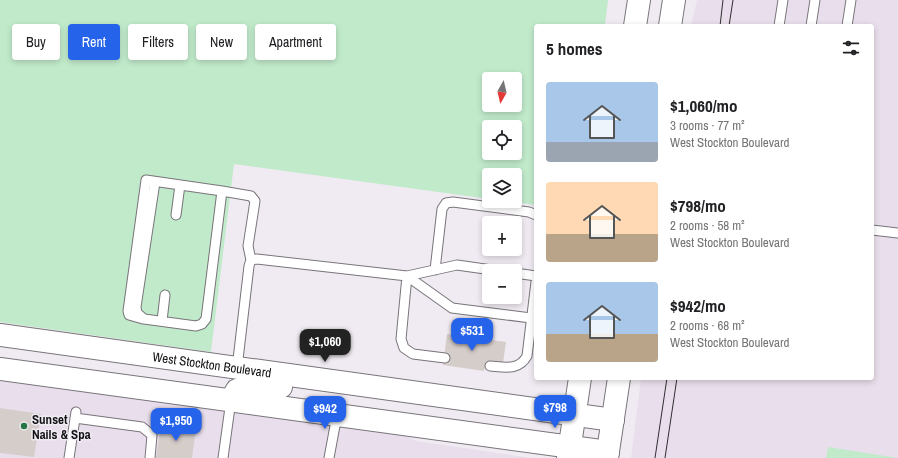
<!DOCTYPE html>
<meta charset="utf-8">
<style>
body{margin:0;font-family:"Archivo Narrow",sans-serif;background:#f2f2f2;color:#202124;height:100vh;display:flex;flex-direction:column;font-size:15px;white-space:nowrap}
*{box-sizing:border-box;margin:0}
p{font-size:13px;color:#757577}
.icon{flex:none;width:22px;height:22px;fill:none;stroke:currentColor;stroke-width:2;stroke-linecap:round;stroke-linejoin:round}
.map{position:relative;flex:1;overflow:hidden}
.side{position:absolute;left:534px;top:24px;width:340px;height:356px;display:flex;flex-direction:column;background:#fff;border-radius:4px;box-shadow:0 2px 6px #0003}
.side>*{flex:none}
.guide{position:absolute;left:12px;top:24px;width:380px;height:36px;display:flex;gap:8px}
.needle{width:26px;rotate:188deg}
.buttons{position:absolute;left:482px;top:72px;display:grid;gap:8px}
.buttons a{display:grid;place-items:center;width:40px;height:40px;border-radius:4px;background:#fff;box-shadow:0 2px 6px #0003;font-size:20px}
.price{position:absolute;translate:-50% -34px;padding:0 9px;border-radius:8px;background:#2563eb;color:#fff;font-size:13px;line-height:26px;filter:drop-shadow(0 1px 2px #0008)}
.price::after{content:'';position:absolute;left:50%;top:24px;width:12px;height:9px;margin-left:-6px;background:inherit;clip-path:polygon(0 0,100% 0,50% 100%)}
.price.on{background:#222;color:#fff}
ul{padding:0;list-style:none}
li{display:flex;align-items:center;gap:12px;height:100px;padding:0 12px}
li span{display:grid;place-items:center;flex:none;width:112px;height:80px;border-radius:4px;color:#555}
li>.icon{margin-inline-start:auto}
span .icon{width:48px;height:48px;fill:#fffc;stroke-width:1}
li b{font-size:17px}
h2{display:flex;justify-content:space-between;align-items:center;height:48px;padding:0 12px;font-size:17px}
.chip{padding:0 14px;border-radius:4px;background:#fff;box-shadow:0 2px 6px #0003;font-size:14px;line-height:36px}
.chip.on{background:#2563eb;color:#fff}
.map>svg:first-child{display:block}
</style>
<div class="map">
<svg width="898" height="458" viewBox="0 0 898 458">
<rect width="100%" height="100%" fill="#f0ebf2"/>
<path fill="#e9dfec" d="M697 0H898V458H631L641 378H872V26H691Z
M0 375 388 427 416 441 532 458H0Z"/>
<path fill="#c1eacb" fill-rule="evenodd" d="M0 0H608L605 26H536V205L503 201H515V175H489V199L234 164 211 352 0 322ZM489 79H515V105H489ZM489 127H515V153H489Z
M828 447 898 458H826Z"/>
<path fill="#d5cdca" d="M447 334 506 342 503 363 486 361 484 371 443 365Z
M0 408 41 414 34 457 0 453Z
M161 424 196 429 192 458H156Z"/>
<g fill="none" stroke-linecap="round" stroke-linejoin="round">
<defs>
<path id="service" d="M779 26 783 0
M811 26 815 0
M847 26 851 0
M155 182 136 307 137 313 144 319 196 326 202 324 206 319 222 191 251 196 255 201 248 246 251 260
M176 215 180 185
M872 230 898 233
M435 270 442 209 446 203 453 202 529 212 536 215
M515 273 536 276
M407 276 452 308 531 318
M407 276 401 339 404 348 413 354 445 358
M143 319 129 315 128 311 146 180 222 191
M162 321 165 295
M490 366C504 367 519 371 527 356L536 282
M237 368 249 266 251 260 257 259 407 276 457 265 499 271
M75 418 142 427 152 435 150 458
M69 458 76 412
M223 458 231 400
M329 458 337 415"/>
<g id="tertiary">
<path id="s1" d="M0 335 613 420"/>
<path d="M0 369 608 452"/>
<path d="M231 400 237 390 253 385 281 387"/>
</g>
<path id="secondary" d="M635 26 639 0
M670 26 674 0
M568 458 580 378
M607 458 619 378"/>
</defs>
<use href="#service" stroke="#78747a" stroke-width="11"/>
<use href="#tertiary" stroke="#78747a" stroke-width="24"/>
<use href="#secondary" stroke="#78747a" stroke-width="24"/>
<use href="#service" stroke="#fff" stroke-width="9"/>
<use href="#tertiary" stroke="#fff" stroke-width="22"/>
<use href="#secondary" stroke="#fff" stroke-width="22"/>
<path stroke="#2f2e31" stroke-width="1" d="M720 26 723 0
M729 26 733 0
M655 458 667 378
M665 458 677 378"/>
</g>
<circle fill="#267545" stroke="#f0ebf2" stroke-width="1.5" cx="24" cy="426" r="4"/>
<g text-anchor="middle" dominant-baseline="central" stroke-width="3" stroke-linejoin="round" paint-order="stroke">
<g font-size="13" fill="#131214" stroke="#f0ebf2">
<text stroke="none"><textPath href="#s1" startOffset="214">West Stockton Boulevard</textPath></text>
</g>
<g font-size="13" font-weight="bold" fill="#131214" stroke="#f0ebf2" text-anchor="start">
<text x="32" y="419">Sunset<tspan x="32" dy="15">Nails &amp; Spa</tspan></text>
</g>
</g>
</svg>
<div class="buttons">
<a><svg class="needle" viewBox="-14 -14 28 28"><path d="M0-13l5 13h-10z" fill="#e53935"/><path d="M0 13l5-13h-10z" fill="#757577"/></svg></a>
<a><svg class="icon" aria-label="locate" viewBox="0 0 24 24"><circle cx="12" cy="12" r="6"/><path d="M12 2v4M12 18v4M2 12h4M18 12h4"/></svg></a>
<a><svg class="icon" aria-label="layers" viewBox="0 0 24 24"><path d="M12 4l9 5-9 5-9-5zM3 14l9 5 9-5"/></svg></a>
<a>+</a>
<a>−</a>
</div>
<b class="price" style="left:472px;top:352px">$531</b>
<b class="price on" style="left:325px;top:363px">$1,060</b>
<b class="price" style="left:555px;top:429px">$798</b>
<b class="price" style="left:325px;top:430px">$942</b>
<b class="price" style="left:176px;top:442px">$1,950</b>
<div class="guide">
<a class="chip">Buy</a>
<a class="chip on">Rent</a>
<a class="chip">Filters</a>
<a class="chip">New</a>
<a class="chip">Apartment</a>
</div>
<section class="side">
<h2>5 homes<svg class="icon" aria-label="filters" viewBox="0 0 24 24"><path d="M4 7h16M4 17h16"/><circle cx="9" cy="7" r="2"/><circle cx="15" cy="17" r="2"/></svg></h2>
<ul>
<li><span style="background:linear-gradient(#a9c7e8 75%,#9aa5b1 0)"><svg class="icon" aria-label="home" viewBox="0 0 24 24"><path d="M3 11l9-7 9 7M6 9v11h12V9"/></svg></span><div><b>$1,060/mo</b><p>3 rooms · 77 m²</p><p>West Stockton Boulevard</p></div></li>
<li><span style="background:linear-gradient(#ffd9b3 65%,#b9a48a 0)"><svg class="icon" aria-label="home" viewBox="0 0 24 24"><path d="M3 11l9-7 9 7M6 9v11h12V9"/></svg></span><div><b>$798/mo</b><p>2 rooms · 58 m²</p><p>West Stockton Boulevard</p></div></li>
<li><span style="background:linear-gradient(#a9c7e8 65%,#b9a48a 0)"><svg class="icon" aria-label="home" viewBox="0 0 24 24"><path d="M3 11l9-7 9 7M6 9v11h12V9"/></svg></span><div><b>$942/mo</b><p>2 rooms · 68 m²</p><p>West Stockton Boulevard</p></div></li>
</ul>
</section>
</div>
